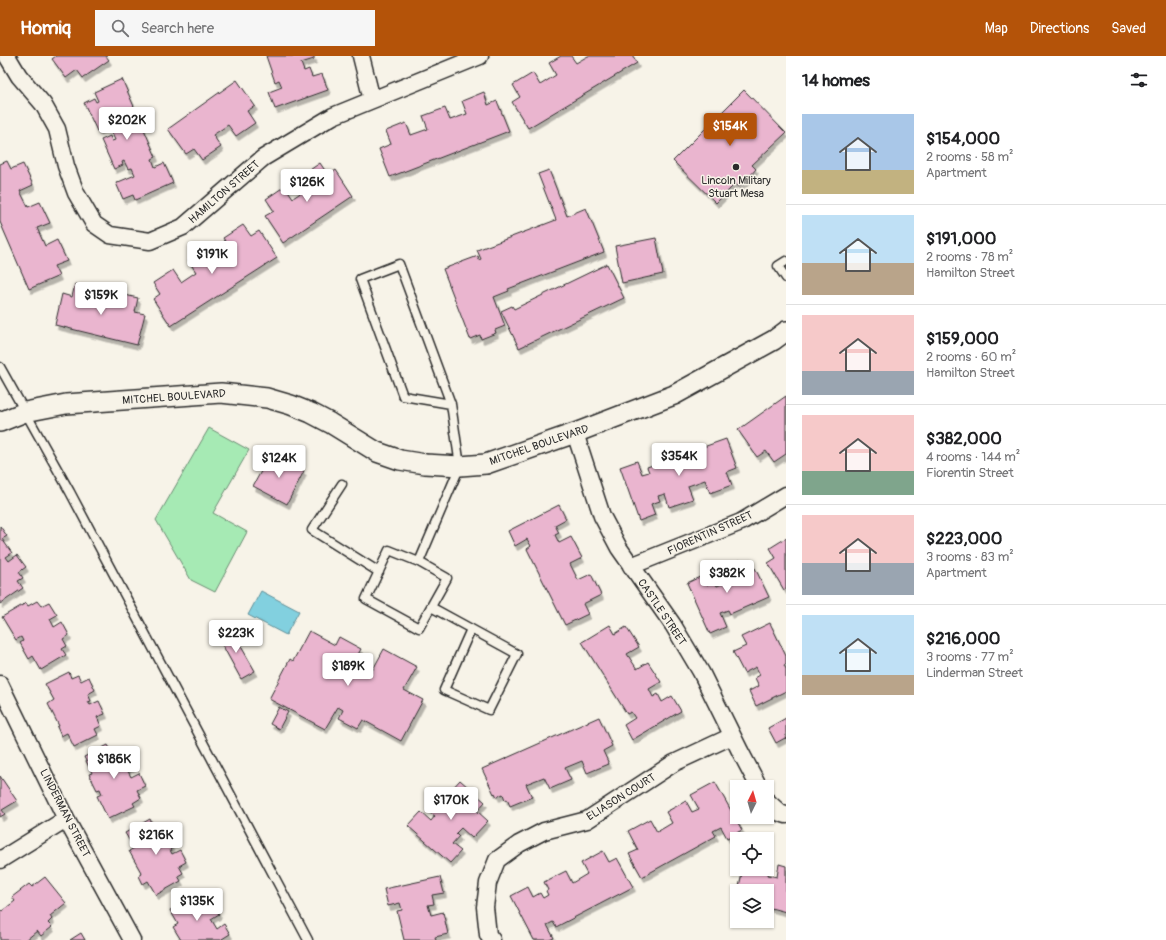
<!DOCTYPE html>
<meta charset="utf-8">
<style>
body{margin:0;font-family:Pangolin,sans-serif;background:#f6f6f6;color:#202124;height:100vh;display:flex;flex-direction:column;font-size:15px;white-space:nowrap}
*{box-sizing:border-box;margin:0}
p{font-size:13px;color:#757577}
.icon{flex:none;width:22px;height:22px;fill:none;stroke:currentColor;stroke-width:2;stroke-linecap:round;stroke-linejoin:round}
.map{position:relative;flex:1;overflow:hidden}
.details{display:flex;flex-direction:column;background:#fff;width:380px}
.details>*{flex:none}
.needle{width:26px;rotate:5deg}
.fabs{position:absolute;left:730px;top:724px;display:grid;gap:8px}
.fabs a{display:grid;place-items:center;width:44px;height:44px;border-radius:0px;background:#fff;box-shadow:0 1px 3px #0004;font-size:20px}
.price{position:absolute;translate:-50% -34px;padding:0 9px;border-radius:4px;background:#fff;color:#222;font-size:13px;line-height:26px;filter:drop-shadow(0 1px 2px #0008)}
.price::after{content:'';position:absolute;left:50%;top:24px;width:12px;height:9px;margin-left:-6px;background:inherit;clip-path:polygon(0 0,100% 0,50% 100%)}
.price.on{background:#b45309;color:#fff}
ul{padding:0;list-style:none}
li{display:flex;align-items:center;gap:12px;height:100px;padding:0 16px}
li+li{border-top:1px solid #e0e0e0}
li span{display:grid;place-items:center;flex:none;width:112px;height:80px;border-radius:0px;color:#555}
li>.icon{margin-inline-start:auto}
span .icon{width:48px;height:48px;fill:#fffc;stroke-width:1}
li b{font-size:17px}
h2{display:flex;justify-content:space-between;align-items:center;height:48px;padding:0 16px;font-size:17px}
header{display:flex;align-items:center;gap:24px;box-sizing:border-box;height:56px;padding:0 20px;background:#b45309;color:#fff}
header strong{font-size:19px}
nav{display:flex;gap:22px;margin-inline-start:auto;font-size:14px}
.search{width:280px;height:36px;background:#f6f6f6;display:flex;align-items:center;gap:10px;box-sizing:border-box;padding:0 14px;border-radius:0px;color:#757577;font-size:15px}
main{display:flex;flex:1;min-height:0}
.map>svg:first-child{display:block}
</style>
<header>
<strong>Homiq</strong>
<div class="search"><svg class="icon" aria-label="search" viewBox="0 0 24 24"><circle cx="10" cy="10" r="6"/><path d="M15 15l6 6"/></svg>Search here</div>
<nav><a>Map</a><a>Directions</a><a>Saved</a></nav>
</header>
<main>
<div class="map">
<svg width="786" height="884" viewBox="0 0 786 884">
<defs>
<filter id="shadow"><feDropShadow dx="2.5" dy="4.5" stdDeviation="0" flood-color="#0004"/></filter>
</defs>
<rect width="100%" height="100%" fill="#f7f3e8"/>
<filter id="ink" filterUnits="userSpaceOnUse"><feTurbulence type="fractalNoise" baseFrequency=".025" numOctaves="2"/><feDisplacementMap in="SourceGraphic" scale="8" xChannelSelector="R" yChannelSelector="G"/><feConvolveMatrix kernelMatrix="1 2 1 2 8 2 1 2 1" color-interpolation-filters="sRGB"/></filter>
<g filter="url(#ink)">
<path fill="#a6eab4" stroke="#688a70" d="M209 372 249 394 213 457 247 476 215 536 191 524 156 464Z"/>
<path fill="#82d0df" stroke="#5f8e97" d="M261 535 299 555 286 579 248 559Z"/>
<path fill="#eab5cf" stroke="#2b2b2b" filter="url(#shadow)" d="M56 0H106L109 4 83 22 77 14 66 22 52 3Z
M266 0H314V3L301 7 304 15 309 13 312 21 322 18 328 34 275 53 269 36 282 31 279 24 275 26Z
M561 0H571L576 7 588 0H633L637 7 528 72 512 46 520 41 513 29 533 17 540 29 556 19 549 7Z
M122 23 156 101 152 103 155 111 164 107 173 127 135 144 133 139 123 143 116 127 135 119 132 112 128 113 124 105 122 106 123 109 114 113 101 84 110 80 112 85 115 84 107 67 106 68 107 70 97 75 84 47 94 42 96 46 98 45 94 36Z
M237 24 255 50 247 55 255 67 236 80 228 69 213 79 221 91 202 104 194 93 186 98 168 73Z
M744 34 786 77 752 109 756 113 744 127 743 126 739 131 735 127 732 129 733 130 716 147 673 105Z
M484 36 488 49 497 45 509 75 390 121 379 93 391 88 386 75 406 67 411 79 428 73 423 60 445 52 450 64 467 58 462 45Z
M7 105 11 113 23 108 33 129 20 135 28 151 40 146 50 167 37 172 45 190 57 184 67 205 54 210 59 220 29 233 0 166V108Z
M320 107 328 119 336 114 353 140 283 187 265 160 274 155 266 143 285 130 293 142 308 132 301 120Z
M549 114 567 160 586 152 604 196 508 233 509 235 494 241 505 270 495 274 496 277 481 283 480 279 470 283 443 213 478 200 479 204 481 203 477 194 556 164 538 118Z
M243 169 251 180 259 175 277 202 171 270 153 243 160 238 153 227 173 214 181 226 196 216 188 204 208 191 216 203 231 194 223 182Z
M656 182 663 218 622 227 615 190Z
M607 208 624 242 519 292 501 255 512 250 514 253Z
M75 228 98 234 95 247 112 251 116 237 138 242 135 256 145 258 137 289 55 269 62 238 72 241Z
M786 340V398L774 406 766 395 757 401 738 374Z
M726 383 737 412 727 416 732 429 710 437 705 424 688 430 693 443 669 451 665 438 658 440 660 445 651 448 655 459 639 465 620 411 637 405 642 418 649 416 647 411Z
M271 397 304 415 287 448 253 430Z
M559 449 566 463 555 469 559 477 555 479 559 487 571 481 582 502 570 508 578 524 591 518 601 539 583 548 588 558 565 569 527 493 531 490 527 483 515 490 508 475Z
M0 470 7 480 2 483 12 497 6 501 9 505 17 499 26 511 19 516 23 522 18 525 23 532 0 548Z
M786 482V533L784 534 768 507 776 502 770 492Z
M740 504 746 516 755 512 769 541 730 558 728 554 720 557 726 571 710 578 687 527 702 520 707 529 715 526 717 530 724 527 719 514Z
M37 545 41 550 49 546 57 559 50 563 54 571 62 566 69 579 63 583 67 590 62 593 66 599 41 614 33 600 29 603 20 587 23 585 21 581 16 584 2 561 26 547 28 550Z
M770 567 786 600V608L784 609 786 613V635L756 650 749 635 759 630 755 622 760 619 756 611 744 617 733 596 746 590 741 581Z
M610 569 615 578 626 571 639 591 627 598 637 613 648 606 661 626 649 633 653 641 658 638 662 646 672 640 681 655 632 684 624 669 635 662 631 656 627 658 582 586Z
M231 573 255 615 241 623 218 581Z
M309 575 335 589 339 581 361 593 353 608 355 609 358 604 370 610 368 616 371 617 384 593 417 611 404 634 423 644 401 685 363 664 358 672 339 662 343 654 338 651 325 673 269 643 290 603 293 605Z
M69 616 71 622 78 619 81 625 89 621 95 634 88 638 91 645 88 646 90 649 99 645 105 658 97 661 101 670 95 673 98 679 74 691 67 677 61 680 57 671 59 670 48 648 54 644 45 628Z
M279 651 288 656 279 673 270 668Z
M599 661 612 690 603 695 609 708 587 717 582 705 565 712 571 724 550 733 544 721 526 728 532 741 510 750 507 743 505 744 503 738 497 741 495 737 494 738 482 713Z
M786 662V683L785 682 776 687 768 672Z
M108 689 112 696 118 693 121 700 128 696 135 709 127 713 131 721 139 717 145 730 137 734 141 742 133 747 135 750 108 763 97 740 102 738 100 733 97 734 89 718 92 717 84 701Z
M0 720 17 745 2 754 5 758 0 761Z
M460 724 485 746 477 755 488 765 472 782 461 772 456 777 459 780 452 788 461 795 450 807 408 770 421 756 431 765 435 760 430 757Z
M715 726 742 774 727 782 721 771 713 775 716 780 642 821 629 798 638 794 628 775 650 763 657 776 672 767 666 756 686 745 692 756 699 753 691 739Z
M150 763 154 771 159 768 162 773 169 769 177 782 169 786 172 792 170 794 172 798 180 794 186 806 179 810 183 817 178 820 181 825 156 839 148 825 143 828 139 820 142 818 129 795 134 792 125 777Z
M603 795 609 806 617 802 633 831 556 871 553 866 547 869 554 882 549 884H534L511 840 528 831 533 841 540 837 543 842 548 839 546 835 548 834 544 826 566 815 572 827 587 818 581 807Z
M779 808 786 810V856L767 851V835H738L743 813H766L769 814 768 819 777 821Z
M45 821 66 847 50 860 52 863 48 867 52 871 41 880 37 875 26 884H0V853L2 855 15 845 12 841 29 828 32 831Z
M440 821 444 837 432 839 434 848 428 849 431 859 443 856 448 878 435 881 436 884H404L397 855 402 854 400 847 388 850 384 833Z
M191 842 195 849 201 846 205 852 213 847 219 858 211 863 217 873 224 868 230 878 222 883V884H181L173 871 178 868 170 854Z
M81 877 85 884H70Z"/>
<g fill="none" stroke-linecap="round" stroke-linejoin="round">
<defs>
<path id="service" d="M786 205 778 210 786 222
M0 311 70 436 308 884
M342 428 312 474 379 516
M419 506 447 522 419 572 366 543 389 494 419 506 460 410 451 348 399 208 360 223 403 340 451 348
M431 551 517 598 489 654 444 634 471 573"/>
<path id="minor" d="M7 0 19 20 43 48 57 73 66 110 76 137 94 168 110 179 150 185 183 171 263 102 333 60 480 0
M361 0 372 44
M575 377 602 460 619 492 673 569 701 616 740 695 759 731
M631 510 741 466 786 439
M0 628 66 763 132 884
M767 745 780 757 786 759
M0 804 66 763
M492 884 488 879 485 851 488 827 497 804 519 788 544 775 587 764 674 707 732 680"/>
<path id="tertiary" d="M0 366 25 356 66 348 221 337 267 342 291 349 311 357 330 367 377 396 400 404 425 408 460 410 486 408 575 377 674 339 774 284 786 275"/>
</defs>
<use href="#service" stroke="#2b2b2b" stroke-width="11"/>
<use href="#minor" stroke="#2b2b2b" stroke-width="19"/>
<use href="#tertiary" stroke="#2b2b2b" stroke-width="22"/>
<use href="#service" stroke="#f7f3e8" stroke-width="8"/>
<use href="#minor" stroke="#f7f3e8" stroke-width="16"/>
<use href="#tertiary" stroke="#f7f3e8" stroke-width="19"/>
</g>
</g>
<circle fill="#2b2b2b" stroke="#f7f3e8" stroke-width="1.5" cx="736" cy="111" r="4"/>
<g text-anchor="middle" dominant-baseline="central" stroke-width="3" stroke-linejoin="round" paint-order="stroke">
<g font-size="11" fill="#2b2b2b" stroke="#f7f3e8">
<text x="736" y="124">Lincoln Military<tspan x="736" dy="13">Stuart Mesa</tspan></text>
</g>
<g font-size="11" fill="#2b2b2b" stroke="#f7f3e8">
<text transform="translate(224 136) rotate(-41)">HAMILTON STREET</text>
<text transform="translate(174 341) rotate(-4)">MITCHEL BOULEVARD</text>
<text transform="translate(539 389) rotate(-19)">MITCHEL BOULEVARD</text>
<text transform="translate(710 477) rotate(-24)">FIORENTIN STREET</text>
<text transform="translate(662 556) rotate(56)">CASTLE STREET</text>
<text transform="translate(621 741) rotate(-32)">ELIASON COURT</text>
<text transform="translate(65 757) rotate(63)">LINDERMAN STREET</text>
</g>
</g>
</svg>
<div class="fabs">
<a><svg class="needle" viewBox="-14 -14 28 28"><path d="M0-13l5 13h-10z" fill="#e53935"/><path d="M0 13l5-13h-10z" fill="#757577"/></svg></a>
<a><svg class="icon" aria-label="locate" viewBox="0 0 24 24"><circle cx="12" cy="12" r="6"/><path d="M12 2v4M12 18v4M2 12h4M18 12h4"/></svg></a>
<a><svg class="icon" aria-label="layers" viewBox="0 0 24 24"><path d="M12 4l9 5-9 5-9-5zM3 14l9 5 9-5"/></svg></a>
</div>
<b class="price" style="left:127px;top:85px">$202K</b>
<b class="price on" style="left:730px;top:91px">$154K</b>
<b class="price" style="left:307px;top:147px">$126K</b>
<b class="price" style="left:212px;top:219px">$191K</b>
<b class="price" style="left:101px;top:260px">$159K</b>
<b class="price" style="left:679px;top:421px">$354K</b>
<b class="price" style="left:279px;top:423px">$124K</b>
<b class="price" style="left:727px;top:538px">$382K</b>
<b class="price" style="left:236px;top:598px">$223K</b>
<b class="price" style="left:348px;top:631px">$189K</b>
<b class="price" style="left:114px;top:724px">$186K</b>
<b class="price" style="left:451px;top:765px">$170K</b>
<b class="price" style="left:156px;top:800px">$216K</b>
<b class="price" style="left:197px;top:866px">$135K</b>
</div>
<section class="details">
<h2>14 homes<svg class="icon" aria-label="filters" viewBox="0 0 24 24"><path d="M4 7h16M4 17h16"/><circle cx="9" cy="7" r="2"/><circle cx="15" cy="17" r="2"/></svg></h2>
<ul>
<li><span style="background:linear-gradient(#a9c7e8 70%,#c2b280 0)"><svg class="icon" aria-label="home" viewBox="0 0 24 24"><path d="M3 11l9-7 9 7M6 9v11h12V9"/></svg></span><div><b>$154,000</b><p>2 rooms · 58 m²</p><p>Apartment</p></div></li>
<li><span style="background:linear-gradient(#bfe0f5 60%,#b9a48a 0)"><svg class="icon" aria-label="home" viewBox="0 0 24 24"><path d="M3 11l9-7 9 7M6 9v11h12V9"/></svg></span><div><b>$191,000</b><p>2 rooms · 78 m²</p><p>Hamilton Street</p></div></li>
<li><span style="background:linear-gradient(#f6c9c9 70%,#9aa5b1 0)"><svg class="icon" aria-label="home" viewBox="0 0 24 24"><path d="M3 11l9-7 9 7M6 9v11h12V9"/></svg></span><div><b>$159,000</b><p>2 rooms · 60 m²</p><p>Hamilton Street</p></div></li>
<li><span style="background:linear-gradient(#f6c9c9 70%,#7fa58c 0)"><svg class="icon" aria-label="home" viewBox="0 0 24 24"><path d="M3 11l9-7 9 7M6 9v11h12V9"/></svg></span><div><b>$382,000</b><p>4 rooms · 144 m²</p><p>Fiorentin Street</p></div></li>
<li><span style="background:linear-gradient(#f6c9c9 60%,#9aa5b1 0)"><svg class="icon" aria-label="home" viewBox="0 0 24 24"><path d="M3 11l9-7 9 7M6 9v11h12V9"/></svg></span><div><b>$223,000</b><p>3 rooms · 83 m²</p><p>Apartment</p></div></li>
<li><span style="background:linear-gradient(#bfe0f5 75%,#b9a48a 0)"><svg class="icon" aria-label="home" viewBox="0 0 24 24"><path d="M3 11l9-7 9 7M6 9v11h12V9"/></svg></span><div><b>$216,000</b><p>3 rooms · 77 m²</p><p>Linderman Street</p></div></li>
</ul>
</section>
</main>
